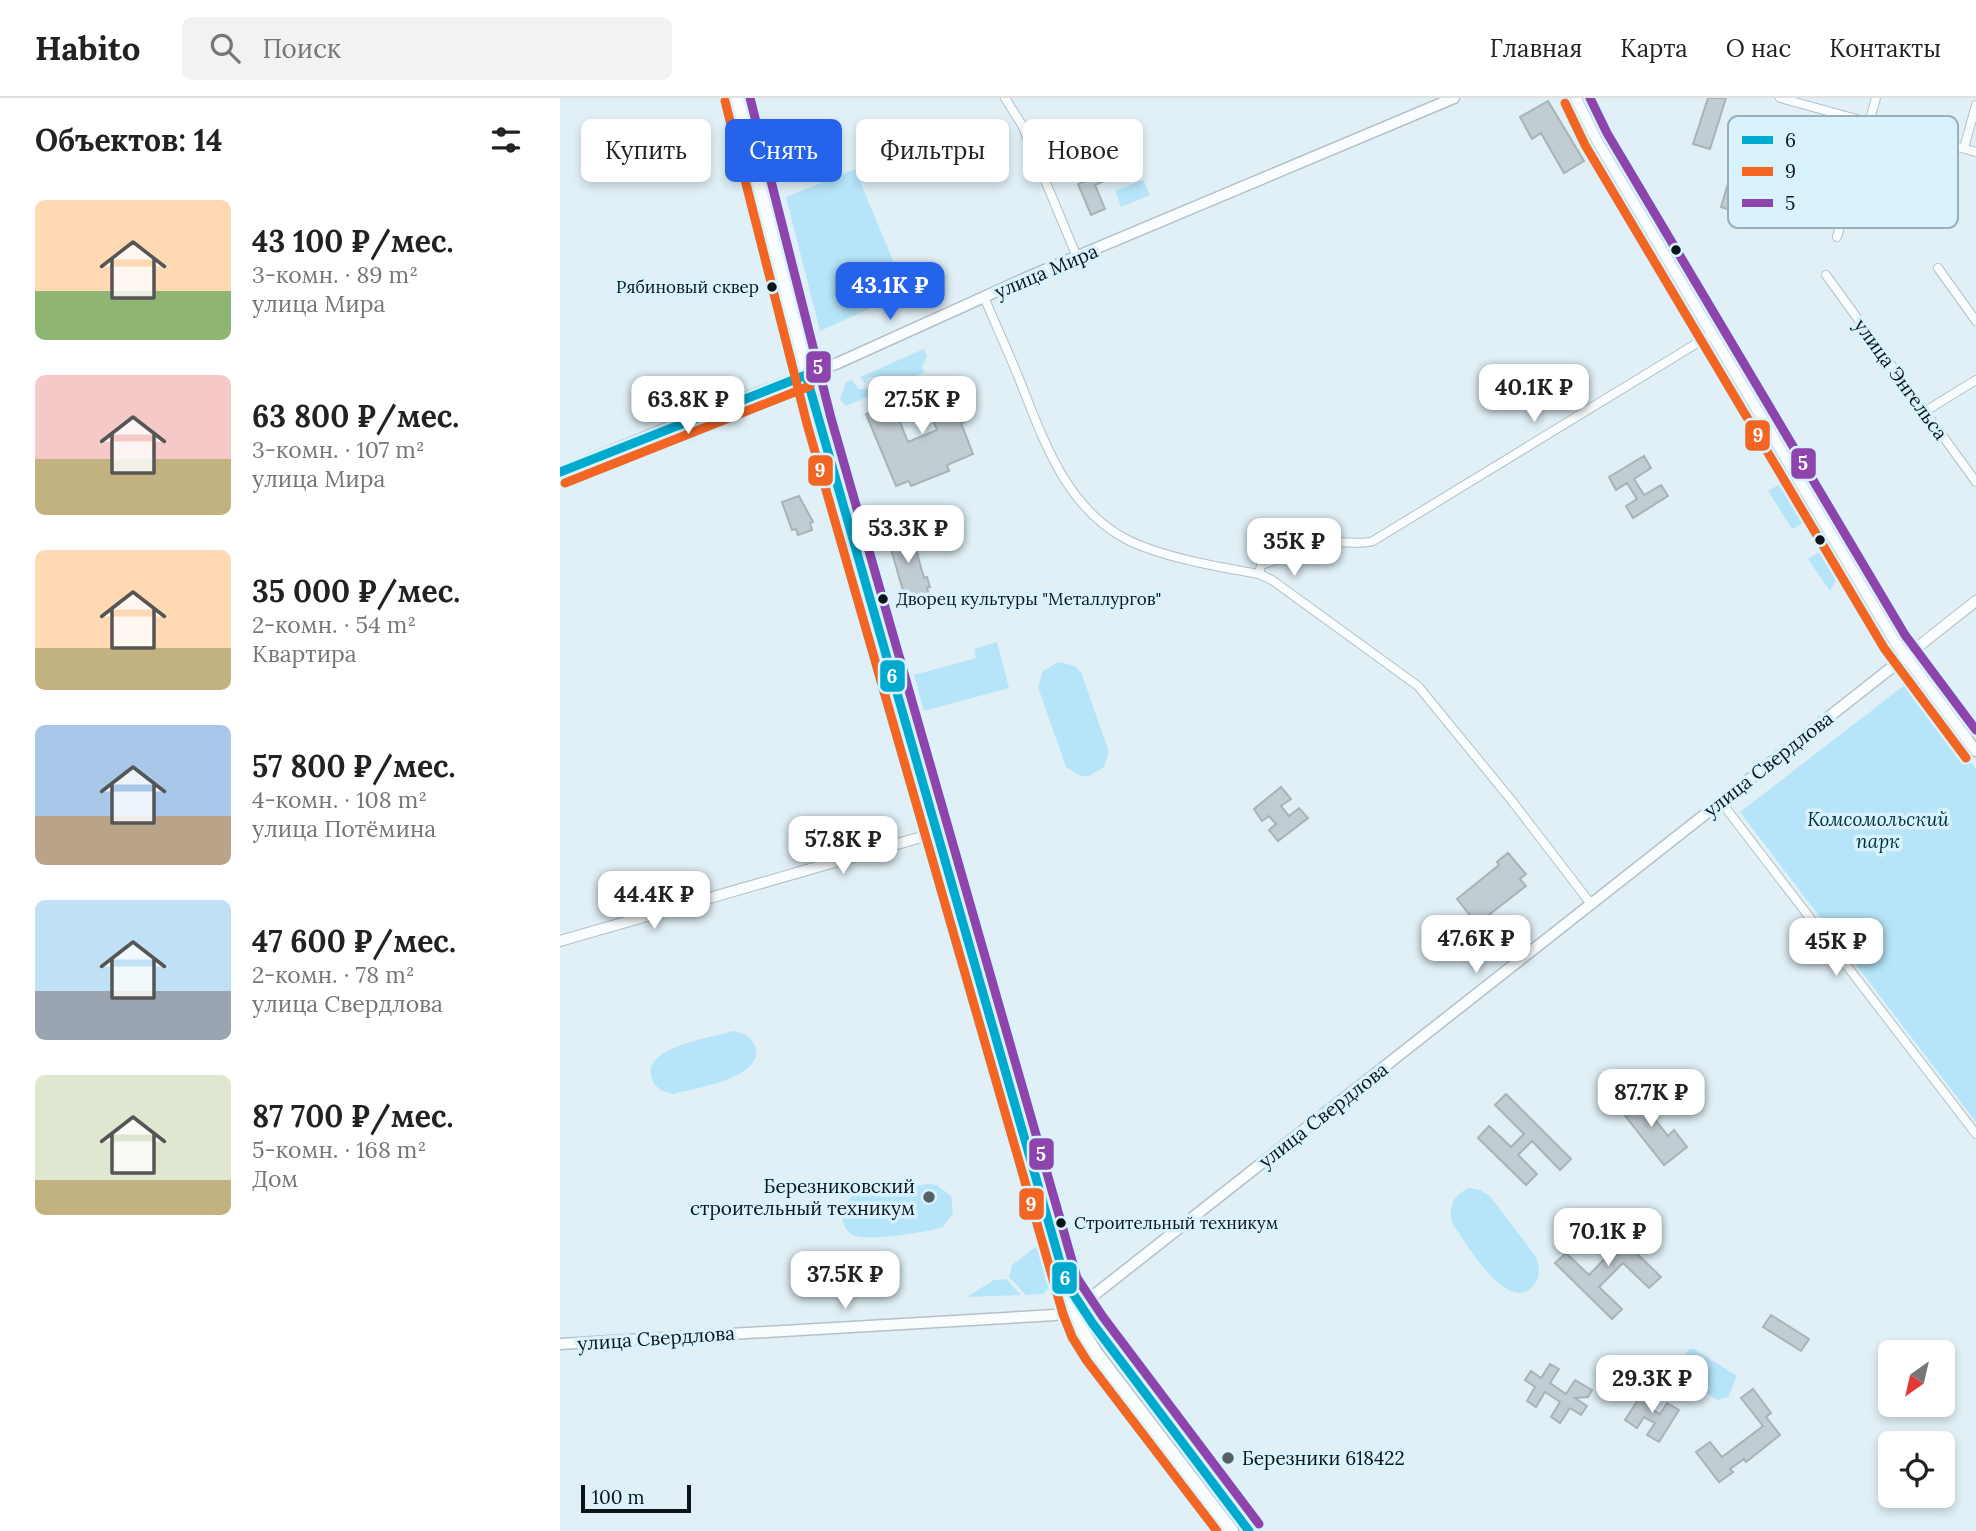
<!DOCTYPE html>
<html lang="ru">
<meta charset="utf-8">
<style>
body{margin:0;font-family:Lora,serif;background:#f2f2f2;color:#222;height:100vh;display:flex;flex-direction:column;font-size:26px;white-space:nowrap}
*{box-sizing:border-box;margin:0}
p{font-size:23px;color:#767676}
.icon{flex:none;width:38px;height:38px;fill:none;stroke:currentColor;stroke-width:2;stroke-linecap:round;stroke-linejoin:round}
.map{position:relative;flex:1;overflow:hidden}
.details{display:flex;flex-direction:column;background:#fff;width:560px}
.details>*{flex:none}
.hud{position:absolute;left:21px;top:21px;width:665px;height:63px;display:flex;gap:14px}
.needle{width:46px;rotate:214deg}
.tools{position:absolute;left:1318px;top:1242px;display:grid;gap:14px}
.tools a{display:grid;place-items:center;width:77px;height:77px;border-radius:10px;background:#fff;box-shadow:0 4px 10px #0003;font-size:35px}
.scale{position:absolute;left:21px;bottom:18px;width:110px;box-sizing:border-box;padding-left:7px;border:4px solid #0b1418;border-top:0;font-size:19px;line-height:24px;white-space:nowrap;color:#0b1418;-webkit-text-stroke:5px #d8f3fe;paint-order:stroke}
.price{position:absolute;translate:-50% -60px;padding:0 16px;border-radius:14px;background:#fff;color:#222;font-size:23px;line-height:46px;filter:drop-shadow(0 2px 4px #0008)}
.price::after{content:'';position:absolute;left:50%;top:42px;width:21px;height:16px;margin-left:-10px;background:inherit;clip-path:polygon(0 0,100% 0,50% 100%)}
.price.on{background:#2563eb;color:#fff}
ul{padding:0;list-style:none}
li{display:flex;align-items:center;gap:21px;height:175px;padding:0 35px}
li span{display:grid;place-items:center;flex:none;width:196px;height:140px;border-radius:10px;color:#555}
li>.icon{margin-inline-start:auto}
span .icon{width:84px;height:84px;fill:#fffc;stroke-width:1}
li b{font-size:30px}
h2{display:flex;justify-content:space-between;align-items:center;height:84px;padding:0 35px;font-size:30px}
.chip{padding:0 24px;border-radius:10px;background:#fff;box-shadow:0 4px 10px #0003;font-size:24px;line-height:63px}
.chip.on{background:#2563eb;color:#fff}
header{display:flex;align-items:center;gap:42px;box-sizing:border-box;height:98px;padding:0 35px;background:#fff;border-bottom:2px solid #e0e0e0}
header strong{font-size:33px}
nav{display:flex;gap:38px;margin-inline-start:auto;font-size:24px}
.search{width:490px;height:63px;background:#f2f2f2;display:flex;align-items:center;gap:18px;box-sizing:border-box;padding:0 24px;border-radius:10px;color:#767676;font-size:26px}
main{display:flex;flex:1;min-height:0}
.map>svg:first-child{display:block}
</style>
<header>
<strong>Habito</strong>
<div class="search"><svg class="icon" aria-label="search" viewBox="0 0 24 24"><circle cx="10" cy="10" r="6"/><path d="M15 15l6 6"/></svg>Поиск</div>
<nav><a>Главная</a><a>Карта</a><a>О нас</a><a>Контакты</a></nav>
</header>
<main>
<section class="details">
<h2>Объектов: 14<svg class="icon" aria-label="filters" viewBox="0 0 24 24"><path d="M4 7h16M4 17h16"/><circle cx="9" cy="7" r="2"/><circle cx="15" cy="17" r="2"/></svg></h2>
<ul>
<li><span style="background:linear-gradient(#ffd9b3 65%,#8fb573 0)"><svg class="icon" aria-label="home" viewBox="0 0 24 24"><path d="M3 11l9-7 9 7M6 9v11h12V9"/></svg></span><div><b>43 100 ₽/мес.</b><p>3-комн. · 89 m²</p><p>улица Мира</p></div></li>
<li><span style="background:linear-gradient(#f6c9c9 60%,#c2b280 0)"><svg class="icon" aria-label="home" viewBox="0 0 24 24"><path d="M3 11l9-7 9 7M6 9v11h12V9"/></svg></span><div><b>63 800 ₽/мес.</b><p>3-комн. · 107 m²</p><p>улица Мира</p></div></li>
<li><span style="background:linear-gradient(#ffd9b3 70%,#c2b280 0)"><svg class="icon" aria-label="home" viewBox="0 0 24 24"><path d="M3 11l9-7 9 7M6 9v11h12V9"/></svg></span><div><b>35 000 ₽/мес.</b><p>2-комн. · 54 m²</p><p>Квартира</p></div></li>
<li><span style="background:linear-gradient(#a9c7e8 65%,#b9a48a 0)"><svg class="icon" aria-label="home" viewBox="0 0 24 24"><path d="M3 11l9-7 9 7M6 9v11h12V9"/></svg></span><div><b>57 800 ₽/мес.</b><p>4-комн. · 108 m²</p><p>улица Потёмина</p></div></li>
<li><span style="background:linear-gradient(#bfe0f5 65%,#9aa5b1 0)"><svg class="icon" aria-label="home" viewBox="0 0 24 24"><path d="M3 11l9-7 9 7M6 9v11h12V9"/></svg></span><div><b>47 600 ₽/мес.</b><p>2-комн. · 78 m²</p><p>улица Свердлова</p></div></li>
<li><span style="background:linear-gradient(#dfe7d0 75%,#c2b280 0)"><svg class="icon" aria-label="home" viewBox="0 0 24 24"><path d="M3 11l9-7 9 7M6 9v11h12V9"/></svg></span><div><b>87 700 ₽/мес.</b><p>5-комн. · 168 m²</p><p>Дом</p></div></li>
</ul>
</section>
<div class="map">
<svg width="1416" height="1433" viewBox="0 0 1416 1433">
<rect width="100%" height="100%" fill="#e0f0f6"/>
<path fill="#b6e4f8" d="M295 71 346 194 260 233 226 99Z
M583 82 590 97 561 109 555 93Z
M364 251 367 259 362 268 364 275 323 291 316 279H309L305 285 300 279Z
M292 282 299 291H310L314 296 286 308 280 302 286 284Z
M1226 383 1245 424 1232 431 1208 393Z
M1263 452 1279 477 1270 493 1248 461Z
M437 544 449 590 364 613 354 577 416 560 414 551Z
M498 564 515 568 521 574 549 654 544 669 529 678H521L506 669 478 589 483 573Z
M1350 583 1416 671V1024L1180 714Z
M173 933C183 935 191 938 195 948 206 980 135 990 113 996 104 994 95 991 92 981 80 949 151 940 173 933Z
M368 1086 377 1087 391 1098 393 1115 383 1129C367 1134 304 1145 291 1136 283 1130 282 1121 282 1111L293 1097Z
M909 1090 920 1092 930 1098 976 1159C980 1169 981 1180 972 1189 945 1215 906 1144 892 1125 888 1109 893 1097 909 1090Z
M478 1147 487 1178 484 1181 490 1189 483 1196 466 1197 449 1179 452 1167Z
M446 1181 461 1197 407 1199 434 1182Z
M1129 1251H1134L1177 1278 1168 1299 1158 1302 1118 1278 1116 1269Z"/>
<path fill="#c2cdd2" stroke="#a7b3b8" stroke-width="2" fill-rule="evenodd" d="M1148 0H1166L1150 51 1133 46Z
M988 3 1024 63 1004 75 981 35 972 41 960 19Z
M536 50 549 81 535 87 545 111 531 117 518 86 532 80 521 56Z
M1178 52 1194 57 1177 114 1161 109Z
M388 282 405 324 401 325 413 356 387 367 389 373 351 388 349 383 336 388 306 316 332 305 335 312 363 300 361 293ZM369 312 377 332 348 344 340 324Z
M1084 358 1091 370 1074 381 1084 397 1101 387 1108 398 1073 420 1066 408 1077 401 1067 385 1056 392 1049 379Z
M239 398 253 424 250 425 252 432 238 437 236 431 232 432 222 404Z
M348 423 364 480 367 479 370 489 367 490 371 503 348 510 325 430Z
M721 689 731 701 721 708 729 718 739 710 748 720 718 743 709 732 716 726 709 718 702 723 694 711Z
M948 755 966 776 960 781 966 788 917 826 897 801 939 767 937 764Z
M1071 992 1108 1038 1114 1032 1127 1049 1104 1067 1055 1005Z
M946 996 1011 1061 1000 1072 972 1043 958 1057 977 1076 966 1087 918 1040 929 1028 951 1049 964 1036 935 1007Z
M1038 1118 1101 1179 1089 1190 1063 1165 1039 1189 1062 1211 1052 1221 995 1165 1006 1155 1029 1177 1052 1153 1027 1129Z
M1211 1217 1249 1241 1241 1253 1203 1229Z
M990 1266 999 1271 990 1285 1006 1296 1015 1282 1032 1292 1028 1299 1015 1300 1027 1308 1021 1317 1010 1310 1000 1325 991 1319 1000 1304 985 1294 976 1309 967 1303 975 1289 965 1282 971 1273 981 1280Z
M1085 1291 1097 1298 1090 1310 1100 1316 1107 1305 1119 1312 1099 1344 1087 1337 1095 1325 1084 1319 1077 1330 1065 1322Z
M1193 1291 1211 1315 1206 1319 1220 1337 1186 1364 1184 1361 1170 1371 1173 1374 1159 1384 1136 1354 1150 1344 1162 1359 1203 1328 1181 1300Z"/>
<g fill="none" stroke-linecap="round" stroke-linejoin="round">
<defs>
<path id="minor" d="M445 0 462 27 517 159
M1220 0 1416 54
M1404 50 1416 7
M1277 139 1316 0
M1378 170 1416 223
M1266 177 1416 384
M424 199C435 225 447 251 458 278 482 338 504 407 564 440 599 459 659 469 699 476L712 482 858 588 952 703 1031 806
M1364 314 1416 282
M699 476 701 467 765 446C782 441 797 448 813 443L1152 236
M1161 704 1416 1036"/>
<path id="tertiary" d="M1345 559 1416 503
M0 843 379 734"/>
<path id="secondary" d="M1016 0 1036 41 1335 544 1416 653
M0 374 134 319 278 265 468 179 894 0
M0 1246 495 1217 515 1212 1345 559"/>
<path id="primary" d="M177 0 259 323 515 1212 523 1234 537 1256 672 1433
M516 1200 689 1433"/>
</defs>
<use href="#minor" stroke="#b4c0c5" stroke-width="10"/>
<use href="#tertiary" stroke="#b4c0c5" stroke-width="12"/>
<use href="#secondary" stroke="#b4c0c5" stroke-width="13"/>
<use href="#primary" stroke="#b4c0c5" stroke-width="15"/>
<use href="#minor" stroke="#fafdfe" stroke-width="8"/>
<use href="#tertiary" stroke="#fafdfe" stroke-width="10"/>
<use href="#secondary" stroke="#fafdfe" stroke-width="10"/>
<use href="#primary" stroke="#fafdfe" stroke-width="12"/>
<defs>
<path id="bus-1" d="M246 277 506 1185 533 1226 689 1433
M0 374 246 277"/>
<path id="bus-2" d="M165 3 247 326 503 1216 512 1239 527 1263 657 1433
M1005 5 1025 47 1324 550 1406 660
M5 385 250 288"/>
<path id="bus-3" d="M190 0 271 320 517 1180 543 1219 699 1426
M1030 0 1047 35 1345 537 1416 632"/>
</defs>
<use href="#bus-1" stroke="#d8f3fe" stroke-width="14"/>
<use href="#bus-2" stroke="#d8f3fe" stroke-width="14"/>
<use href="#bus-3" stroke="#d8f3fe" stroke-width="14"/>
<use href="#bus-1" stroke="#00a9ce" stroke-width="9"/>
<use href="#bus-2" stroke="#f26522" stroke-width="9"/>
<use href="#bus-3" stroke="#8e44ad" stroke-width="9"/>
</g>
<g fill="#0b1418" stroke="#d8f3fe" stroke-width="2.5">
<circle cx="1116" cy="152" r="6"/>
<circle cx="212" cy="189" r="6"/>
<circle cx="1260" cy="442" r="6"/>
<circle cx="323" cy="501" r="6"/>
<circle cx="501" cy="1125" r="6"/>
</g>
<g fill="#566166" stroke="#d8f3fe" stroke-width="2.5">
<circle cx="369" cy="1099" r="7"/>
<circle cx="668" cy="1360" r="7"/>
</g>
<g text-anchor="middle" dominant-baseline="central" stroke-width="7" stroke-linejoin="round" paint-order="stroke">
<g font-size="17" fill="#0b1418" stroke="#d8f3fe" text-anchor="start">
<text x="199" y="189" text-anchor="end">Рябиновый сквер</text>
<text x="336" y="501">Дворец культуры "Металлургов"</text>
<text x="514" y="1125">Строительный техникум</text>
</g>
<g font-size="19" fill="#0b1418" stroke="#d8f3fe">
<text transform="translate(486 173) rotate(-23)">улица Мира</text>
<text transform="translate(1341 281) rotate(54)">улица Энгельса</text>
<text transform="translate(1208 666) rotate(-38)">улица Свердлова</text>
<text transform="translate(763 1017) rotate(-38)">улица Свердлова</text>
<text transform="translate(96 1240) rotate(-4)">улица Свердлова</text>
</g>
<g font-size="19" font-style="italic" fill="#002f3f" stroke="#d8f3fe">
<text x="1318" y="721">Комсомольский<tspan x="1318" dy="22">парк</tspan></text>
</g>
<g font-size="19" fill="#0b1418" stroke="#d8f3fe" text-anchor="end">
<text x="355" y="1088">Березниковский<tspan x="355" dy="22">строительный техникум</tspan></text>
<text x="682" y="1360" text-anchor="start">Березники 618422</text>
</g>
</g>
<rect x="1168" y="18" width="230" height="112" rx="10" fill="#d8f3fe" stroke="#9ab0b9" stroke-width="2"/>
<rect x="1182" y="38" width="31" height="8" fill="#00a9ce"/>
<rect x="1182" y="69" width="31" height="9" fill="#f26522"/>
<rect x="1182" y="101" width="31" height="8" fill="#8e44ad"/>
<g font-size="19" fill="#0b1418">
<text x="1225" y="49">6</text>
<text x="1225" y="80">9</text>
<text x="1225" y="112">5</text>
</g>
<g stroke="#d8f3fe" stroke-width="2.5">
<rect x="245" y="252" width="27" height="34" rx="7" fill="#8e44ad"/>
<rect x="1184" y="321" width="27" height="33" rx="7" fill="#f26522"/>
<rect x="1230" y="349" width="27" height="33" rx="7" fill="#8e44ad"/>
<rect x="247" y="356" width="27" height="33" rx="7" fill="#f26522"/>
<rect x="319" y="561" width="27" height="34" rx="7" fill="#00a9ce"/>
<rect x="468" y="1039" width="27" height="34" rx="7" fill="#8e44ad"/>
<rect x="458" y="1089" width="27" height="34" rx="7" fill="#f26522"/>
<rect x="491" y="1163" width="27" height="34" rx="7" fill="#00a9ce"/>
</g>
<g font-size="19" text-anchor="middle" font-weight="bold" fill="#fff">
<text x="258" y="276">5</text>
<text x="1198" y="344">9</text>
<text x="1243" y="372">5</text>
<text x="260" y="379">9</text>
<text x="332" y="585">6</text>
<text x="481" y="1063">5</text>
<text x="471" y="1113">9</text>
<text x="505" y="1187">6</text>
</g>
</svg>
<div class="tools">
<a><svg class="needle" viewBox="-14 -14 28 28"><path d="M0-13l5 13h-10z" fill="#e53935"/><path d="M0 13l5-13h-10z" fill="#767676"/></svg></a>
<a><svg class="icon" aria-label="locate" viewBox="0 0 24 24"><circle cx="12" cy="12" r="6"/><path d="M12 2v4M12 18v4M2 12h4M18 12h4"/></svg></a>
</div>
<div class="scale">100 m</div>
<b class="price on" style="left:330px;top:224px">43.1K ₽</b>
<b class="price" style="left:974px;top:326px">40.1K ₽</b>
<b class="price" style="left:128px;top:338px">63.8K ₽</b>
<b class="price" style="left:362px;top:338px">27.5K ₽</b>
<b class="price" style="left:348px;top:467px">53.3K ₽</b>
<b class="price" style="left:734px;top:480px">35K ₽</b>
<b class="price" style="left:283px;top:778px">57.8K ₽</b>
<b class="price" style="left:94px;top:833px">44.4K ₽</b>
<b class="price" style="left:916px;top:877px">47.6K ₽</b>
<b class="price" style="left:1276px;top:880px">45K ₽</b>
<b class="price" style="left:1091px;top:1031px">87.7K ₽</b>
<b class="price" style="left:1048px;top:1170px">70.1K ₽</b>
<b class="price" style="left:285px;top:1213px">37.5K ₽</b>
<b class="price" style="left:1092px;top:1317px">29.3K ₽</b>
<div class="hud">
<a class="chip">Купить</a>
<a class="chip on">Снять</a>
<a class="chip">Фильтры</a>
<a class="chip">Новое</a>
</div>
</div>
</main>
